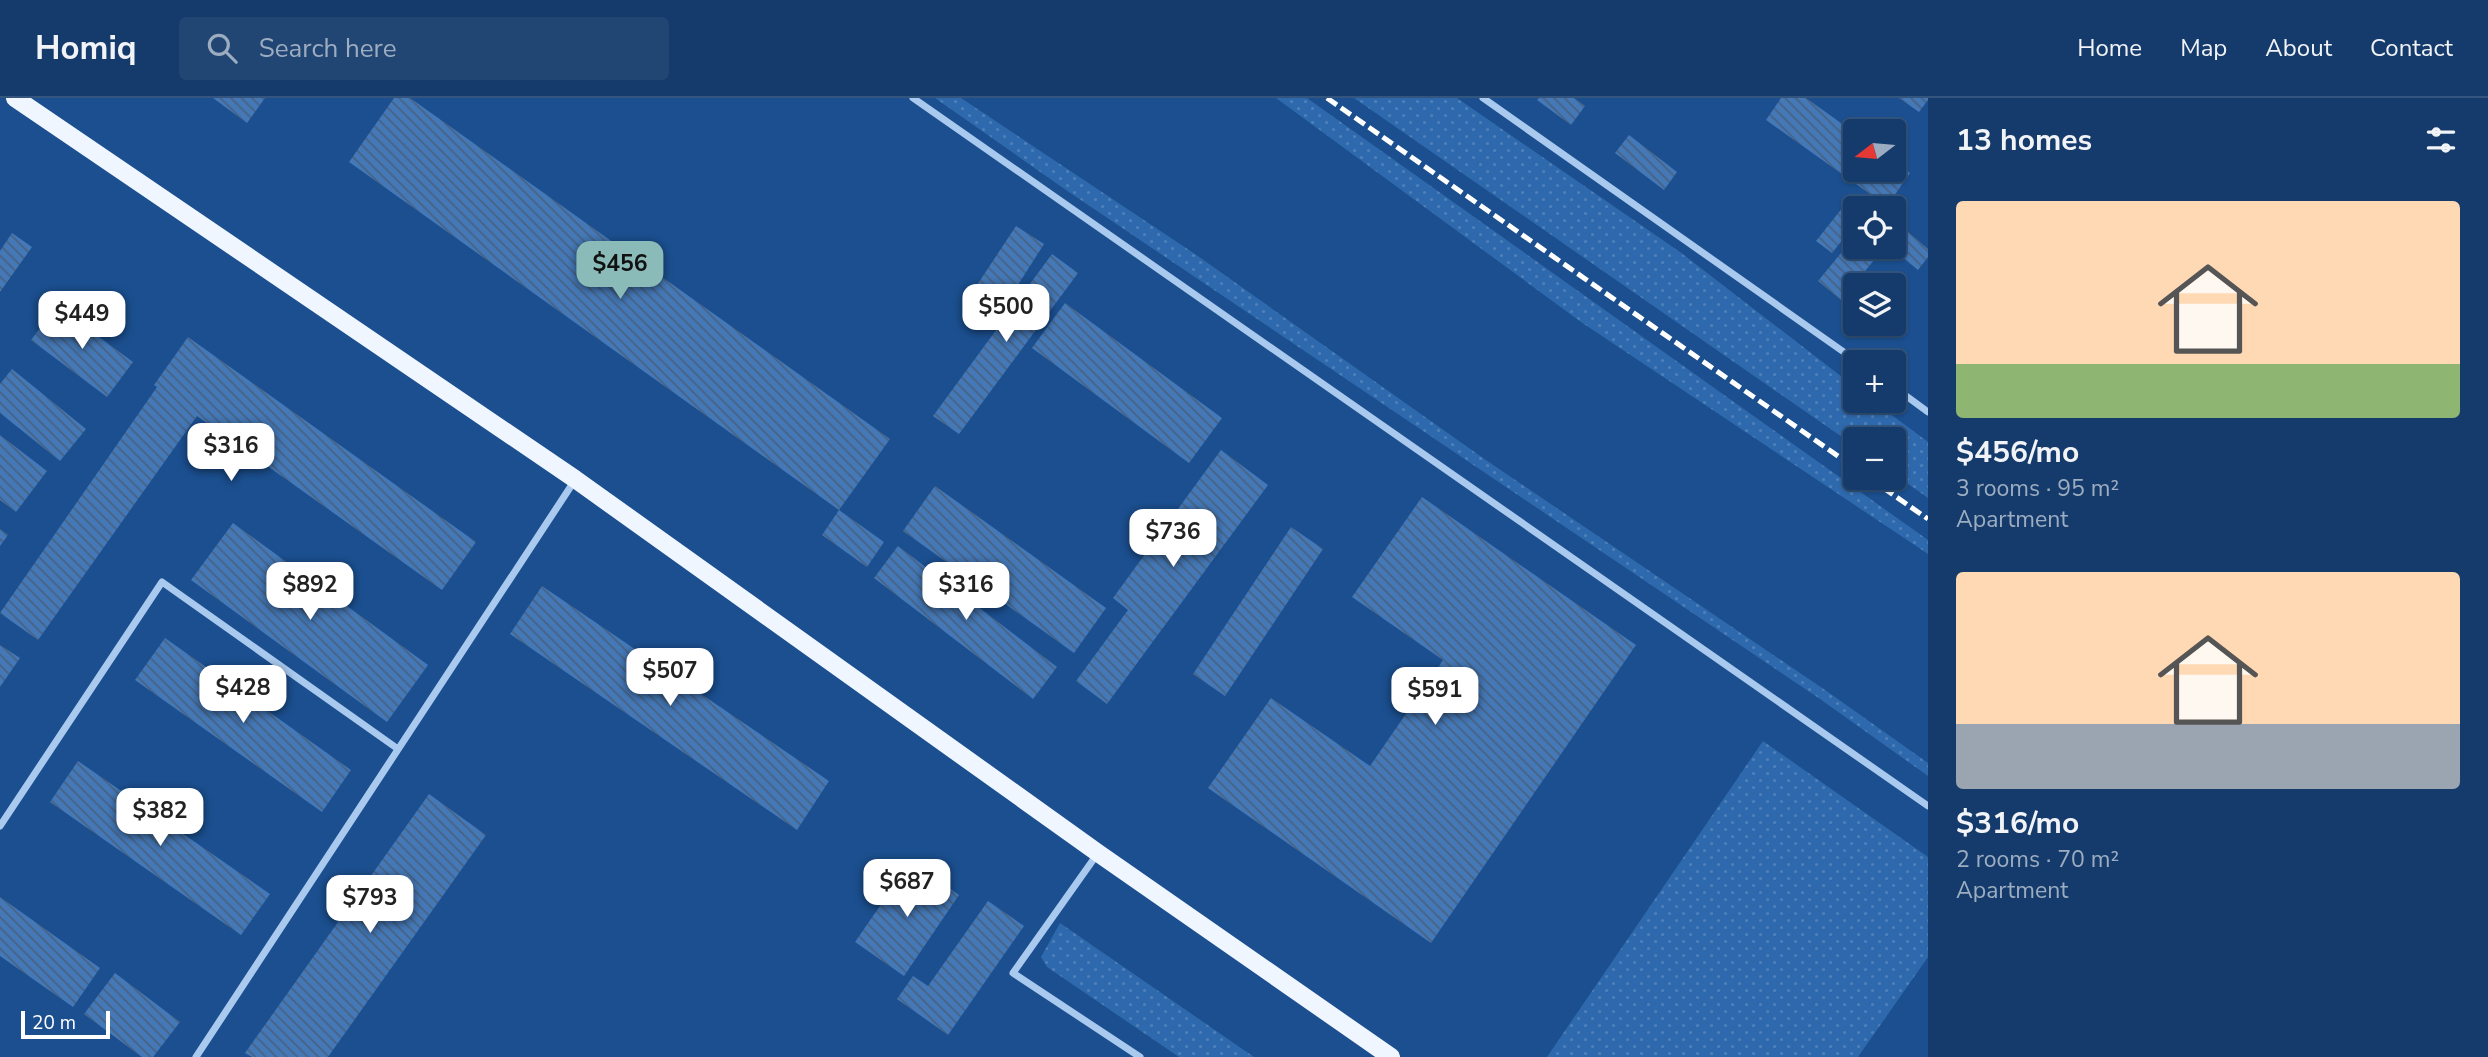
<!DOCTYPE html>
<meta charset="utf-8">
<style>
body{margin:0;font-family:"Nunito Sans",sans-serif;background:#214673;color:#f1f3f6;height:100vh;display:flex;flex-direction:column;font-size:26px;white-space:nowrap}
*{box-sizing:border-box;margin:0}
p{font-size:23px;color:#9dadc1}
.icon{flex:none;width:38px;height:38px;fill:none;stroke:currentColor;stroke-width:2;stroke-linecap:round;stroke-linejoin:round}
.map{position:relative;flex:1;overflow:hidden}
.details{display:flex;flex-direction:column;background:#143b6b;width:560px}
.details>*{flex:none}
.needle{width:46px;rotate:254deg}
.controls{position:absolute;left:1843px;top:21px;display:grid;gap:14px}
.controls a{display:grid;place-items:center;width:63px;height:63px;border-radius:7px;background:#143b6b;box-shadow:0 2px 5px #0004,0 0 0 2px #33557e;font-size:35px}
.scale{position:absolute;left:21px;bottom:18px;width:89px;box-sizing:border-box;padding-left:7px;border:4px solid #fff;border-top:0;font-size:19px;line-height:24px;white-space:nowrap;color:#fff;-webkit-text-stroke:5px #1b4f8f;paint-order:stroke}
.price{position:absolute;translate:-50% -60px;padding:0 16px;border-radius:14px;background:#fff;color:#222;font-size:23px;line-height:46px;filter:drop-shadow(0 2px 4px #0008)}
.price::after{content:'';position:absolute;left:50%;top:42px;width:21px;height:16px;margin-left:-10px;background:inherit;clip-path:polygon(0 0,100% 0,50% 100%)}
.price.selected{background:#8bbbb9;color:#111}
ul{padding:0;list-style:none}
li{display:grid;align-content:center;gap:14px;height:371px;padding:0 28px}
li span{display:grid;place-items:center;height:217px;border-radius:7px;color:#555}
li>.icon{margin-inline-start:auto}
span .icon{width:126px;height:126px;fill:#fffc;stroke-width:1}
li b{font-size:30px}
h2{display:flex;justify-content:space-between;align-items:center;height:84px;padding:0 28px;font-size:30px}
header{display:flex;align-items:center;gap:42px;box-sizing:border-box;height:98px;padding:0 35px;background:#143b6b;border-bottom:2px solid #33557e}
header strong{font-size:33px}
nav{display:flex;gap:38px;margin-inline-start:auto;font-size:24px}
.search{width:490px;height:63px;background:#214673;display:flex;align-items:center;gap:18px;box-sizing:border-box;padding:0 24px;border-radius:7px;color:#9dadc1;font-size:26px}
main{display:flex;flex:1;min-height:0}
.map>svg:first-child{display:block}
</style>
<header>
<strong>Homiq</strong>
<div class="search"><svg class="icon" aria-label="search" viewBox="0 0 24 24"><circle cx="10" cy="10" r="6"/><path d="M15 15l6 6"/></svg>Search here</div>
<nav><a>Home</a><a>Map</a><a>About</a><a>Contact</a></nav>
</header>
<main>
<div class="map">
<svg width="1928" height="959" viewBox="0 0 1928 959">
<defs>
<pattern id="green-dots" width="8" height="8" patternUnits="userSpaceOnUse" patternTransform="scale(1.75)"><rect width="8" height="8" fill="#2e69ad"/><path d="M2 2h.1M6 6h.1" fill="none" stroke="#4d80b9" stroke-width="1.8" stroke-linecap="round"/></pattern>
<pattern id="building-back-hatch" width="6" height="6" patternUnits="userSpaceOnUse" patternTransform="scale(1.75)"><rect width="6" height="6" fill="#4478b7"/><path d="M-1 5l2 2M0 0l6 6M5-1l2 2" fill="none" stroke="#486282"/></pattern>
</defs>
<rect width="100%" height="100%" fill="#1b4f8f"/>
<path fill="url(#green-dots)" d="M935 0H961L1195 156 1483 360 1828 594 1928 665V678L1820 601 1063 90Z
M1276 0H1307L1928 442V456L1581 224Z
M1354 0H1457L1680 154 1855 289V303H1873L1928 344V400L1894 376V341H1855V348Z
M1763 643 1928 759V859L1858 959H1547Z
M1060 825 1254 959H1179L1047 869 1041 859Z"/>
<path fill="url(#building-back-hatch)" d="M213 0H265L247 25Z
M394 0H410L890 341 839 412 349 64Z
M1539 0H1574L1585 8 1571 27 1537 2Z
M1781 0H1806L1855 35V72H1894V63L1910 75 1887 108 1766 22Z
M1899 0H1928V2L1919 14Z
M1629 37 1677 74 1664 92 1615 55Z
M1851 99 1864 110H1855V126L1832 155 1816 143Z
M1894 122 1928 151V159L1918 172 1890 149H1894Z
M1016 128 1044 146 1004 209 975 190Z
M12 135 32 149 0 194V153Z
M1855 138V149H1885L1841 202 1818 183Z
M1052 156 1078 175 959 336 933 318Z
M1065 205 1222 320 1189 365 1032 250Z
M57 208 133 264 107 299 31 242Z
M188 239 476 444 442 492 197 318 38 542 0 515 157 289 154 287Z
M12 271 86 331 60 363 0 315V286Z
M0 337 47 373 16 414 0 402Z
M1221 352 1268 387 1107 606 1076 583 1128 512 1113 500Z
M935 388 1106 510 1074 555 903 433Z
M1422 399 1636 547 1431 845 1208 690 1271 600 1370 668 1443 562 1352 499Z
M839 412 884 444 867 469 822 437Z
M233 425 428 567 387 624 191 482Z
M1291 429 1323 451 1225 598 1193 576Z
M0 431 8 437 0 448Z
M898 448 1057 569 1033 601 874 480Z
M542 488 829 683 797 732 510 536Z
M165 540 351 672 322 714 135 582Z
M0 547 20 560 0 589Z
M78 663 270 796 241 837 50 704Z
M429 696 486 737 328 959H252L245 955Z
M911 763 959 797 904 878 855 844Z
M0 799 100 870 73 909 0 858Z
M988 803 1024 828 948 937 897 901 913 878 928 888Z
M115 875 180 924 153 959H142L84 916Z"/>
<g fill="none" stroke-linecap="round" stroke-linejoin="round">
<path stroke="#a9c9ee" stroke-width="7" d="M913 0 1928 708
M1483 0 1858 264
M1894 289 1928 314
M0 728 162 484 398 651
M1098 755 1013 875 1140 959
M196 959 575 382"/>
<path stroke="#f0f6ff" stroke-width="18" d="M15 0 575 381 1098 755 1391 959"/>
<path stroke="#fff" stroke-width="5" stroke-dasharray="12 5" stroke-linecap="butt" d="M1327 0 1855 370
M1869 380 1928 421"/>
</g>
</svg>
<div class="controls">
<a><svg class="needle" viewBox="-14 -14 28 28"><path d="M0-13l5 13h-10z" fill="#e53935"/><path d="M0 13l5-13h-10z" fill="#9dadc1"/></svg></a>
<a><svg class="icon" aria-label="locate" viewBox="0 0 24 24"><circle cx="12" cy="12" r="6"/><path d="M12 2v4M12 18v4M2 12h4M18 12h4"/></svg></a>
<a><svg class="icon" aria-label="layers" viewBox="0 0 24 24"><path d="M12 4l9 5-9 5-9-5zM3 14l9 5 9-5"/></svg></a>
<a>+</a>
<a>−</a>
</div>
<div class="scale">20 m</div>
<b class="price selected" style="left:620px;top:203px">$456</b>
<b class="price" style="left:1006px;top:246px">$500</b>
<b class="price" style="left:82px;top:253px">$449</b>
<b class="price" style="left:231px;top:385px">$316</b>
<b class="price" style="left:1173px;top:471px">$736</b>
<b class="price" style="left:310px;top:524px">$892</b>
<b class="price" style="left:966px;top:524px">$316</b>
<b class="price" style="left:670px;top:610px">$507</b>
<b class="price" style="left:243px;top:627px">$428</b>
<b class="price" style="left:1435px;top:629px">$591</b>
<b class="price" style="left:160px;top:750px">$382</b>
<b class="price" style="left:907px;top:821px">$687</b>
<b class="price" style="left:370px;top:837px">$793</b>
</div>
<section class="details">
<h2>13 homes<svg class="icon" aria-label="filters" viewBox="0 0 24 24"><path d="M4 7h16M4 17h16"/><circle cx="9" cy="7" r="2"/><circle cx="15" cy="17" r="2"/></svg></h2>
<ul>
<li><span style="background:linear-gradient(#ffd9b3 75%,#8fb573 0)"><svg class="icon" aria-label="home" viewBox="0 0 24 24"><path d="M3 11l9-7 9 7M6 9v11h12V9"/></svg></span><div><b>$456/mo</b><p>3 rooms · 95 m²</p><p>Apartment</p></div></li>
<li><span style="background:linear-gradient(#ffd9b3 70%,#9aa5b1 0)"><svg class="icon" aria-label="home" viewBox="0 0 24 24"><path d="M3 11l9-7 9 7M6 9v11h12V9"/></svg></span><div><b>$316/mo</b><p>2 rooms · 70 m²</p><p>Apartment</p></div></li>
</ul>
</section>
</main>
